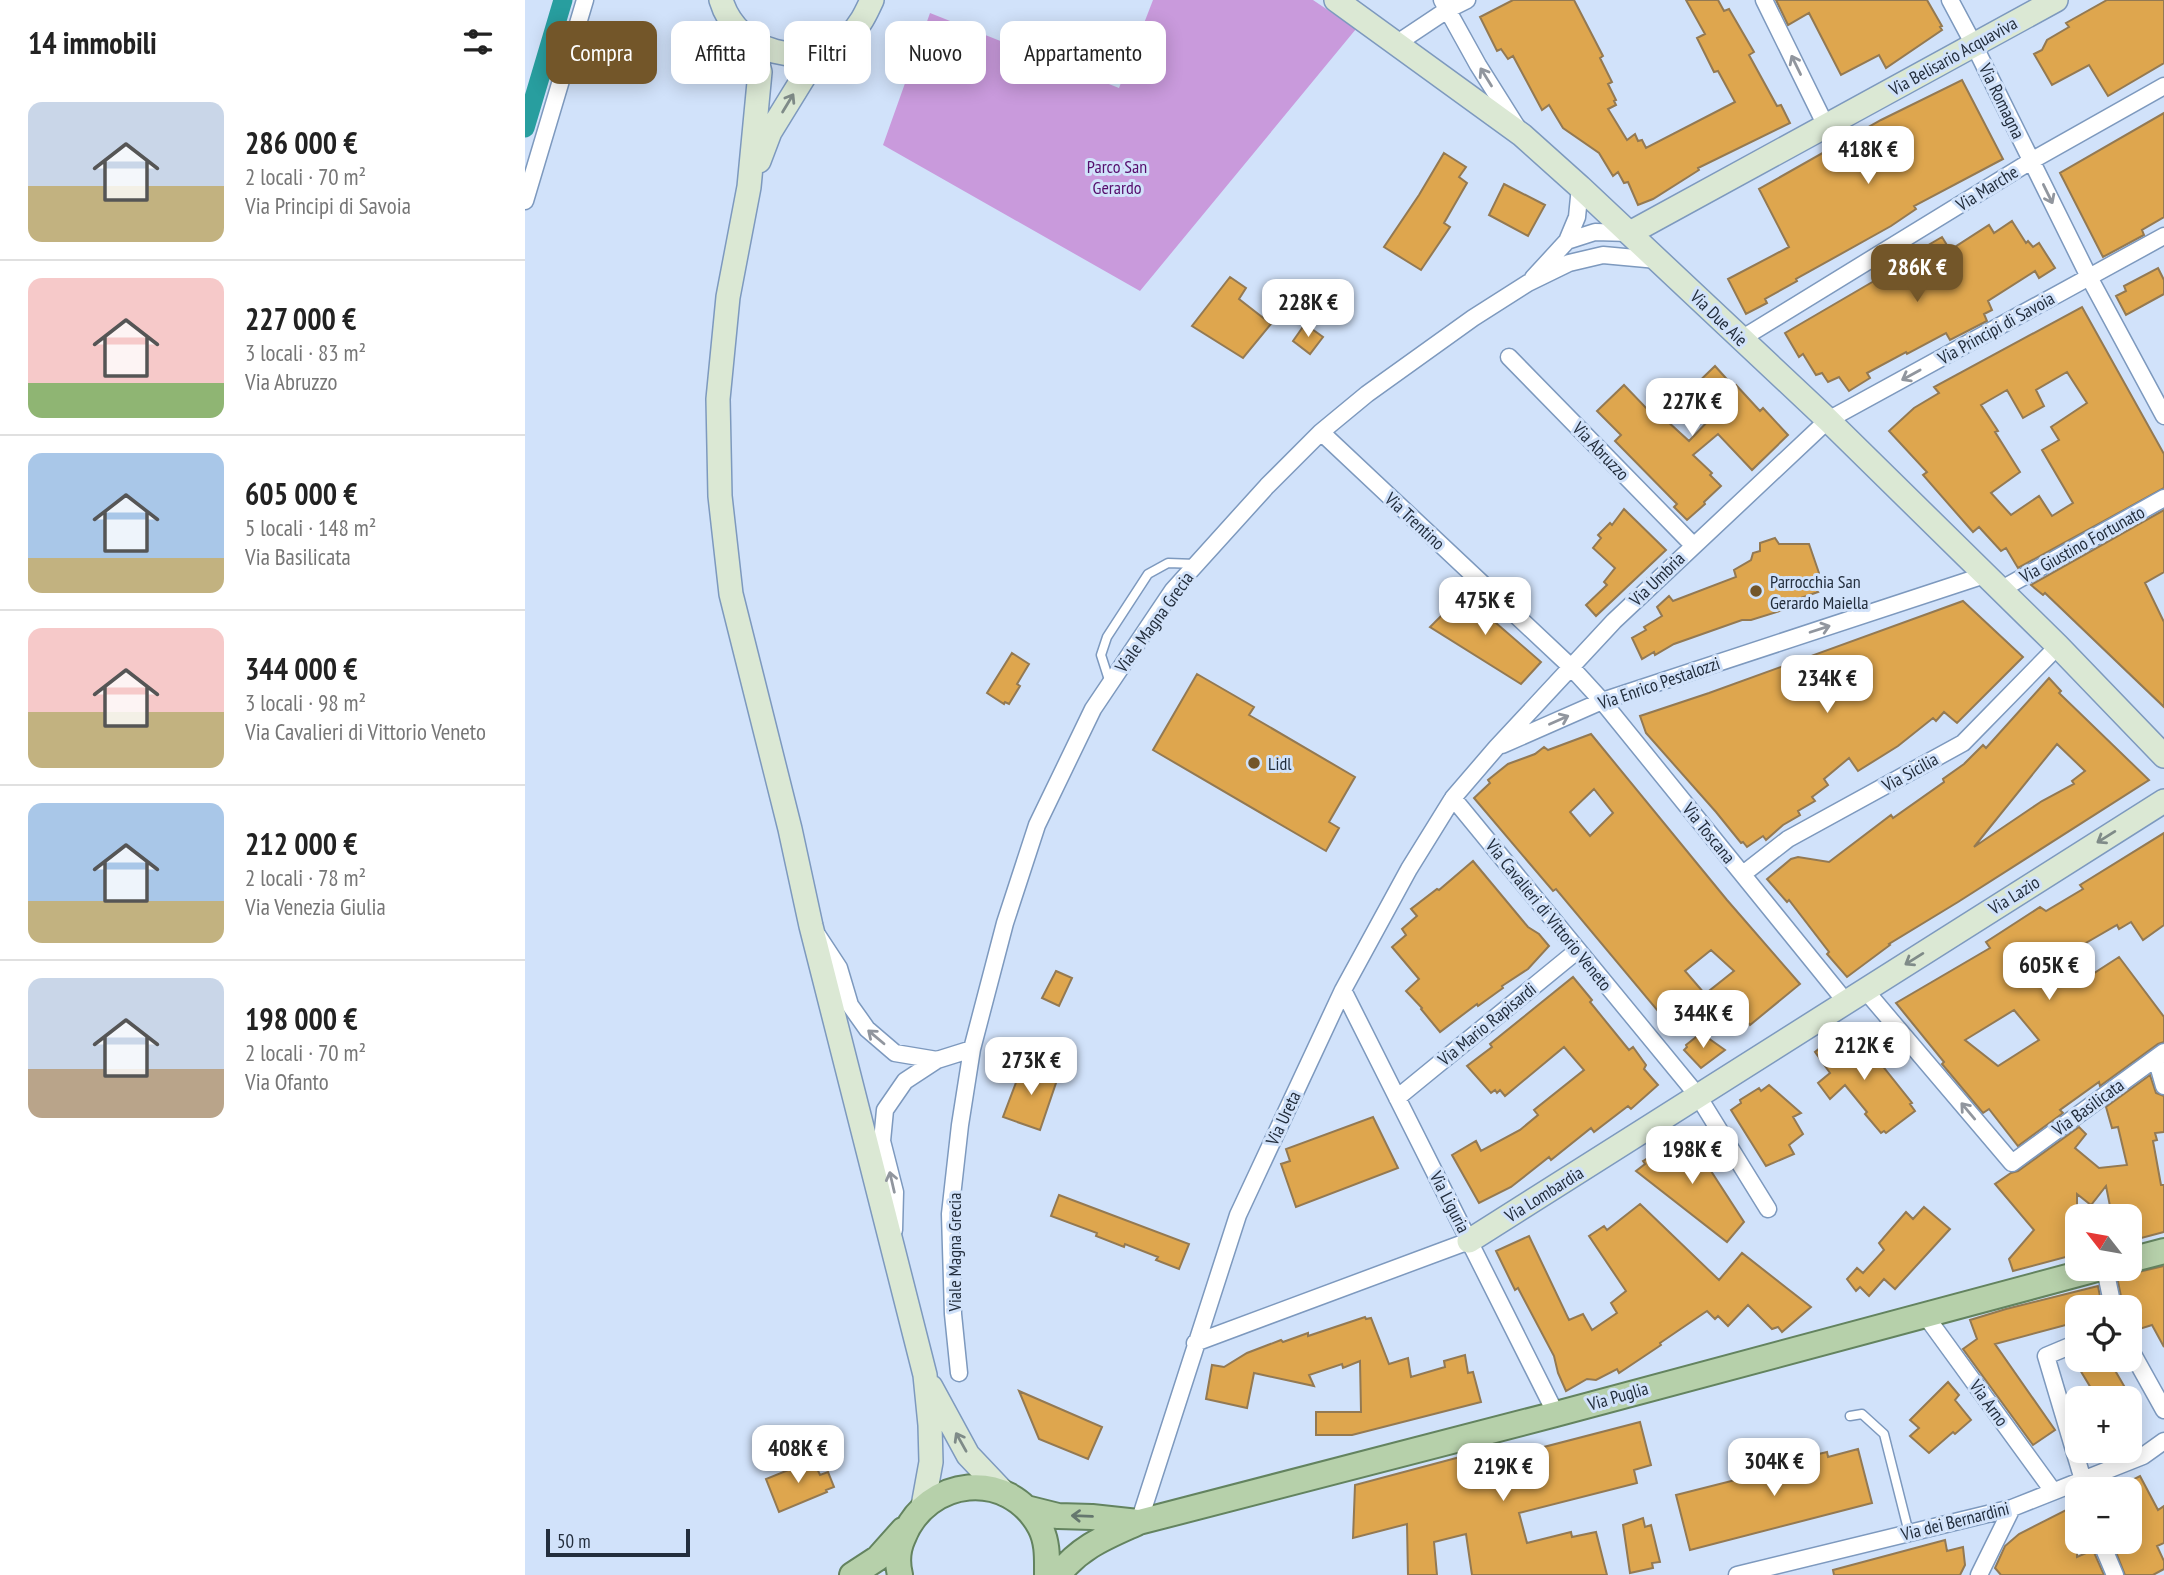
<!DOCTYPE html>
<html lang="it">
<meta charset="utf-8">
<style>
body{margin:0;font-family:"PT Sans Narrow",sans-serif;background:#f6f6f6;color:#222;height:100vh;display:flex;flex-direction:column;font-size:26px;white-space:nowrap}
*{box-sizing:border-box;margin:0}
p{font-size:23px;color:#767676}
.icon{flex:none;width:38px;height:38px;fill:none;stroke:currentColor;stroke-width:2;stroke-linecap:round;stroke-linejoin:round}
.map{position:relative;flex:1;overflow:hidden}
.sheet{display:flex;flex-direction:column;background:#fff;width:525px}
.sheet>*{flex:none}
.top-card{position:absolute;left:21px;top:21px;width:665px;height:63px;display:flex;gap:14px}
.needle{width:46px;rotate:301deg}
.buttons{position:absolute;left:1540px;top:1204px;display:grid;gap:14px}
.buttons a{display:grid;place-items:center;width:77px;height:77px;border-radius:14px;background:#fff;box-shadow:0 4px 18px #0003;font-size:35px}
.scale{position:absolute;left:21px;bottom:18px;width:144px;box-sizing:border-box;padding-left:7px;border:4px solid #232e3d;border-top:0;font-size:19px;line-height:24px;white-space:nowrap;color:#232e3d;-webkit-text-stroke:5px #d1e2fa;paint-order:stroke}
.price{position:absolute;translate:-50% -60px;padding:0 16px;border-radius:14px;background:#fff;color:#222;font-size:23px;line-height:46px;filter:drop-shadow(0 2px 4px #0008)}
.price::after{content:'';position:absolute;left:50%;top:42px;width:21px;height:16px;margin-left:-10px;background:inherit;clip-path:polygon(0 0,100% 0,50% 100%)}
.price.selected{background:#735629;color:#fff}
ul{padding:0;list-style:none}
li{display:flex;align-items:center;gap:21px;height:175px;padding:0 28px}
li+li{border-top:2px solid #e0e0e0}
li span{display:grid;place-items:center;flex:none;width:196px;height:140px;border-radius:14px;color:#555}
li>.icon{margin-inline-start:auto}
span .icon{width:84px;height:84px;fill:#fffc;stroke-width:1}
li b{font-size:30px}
h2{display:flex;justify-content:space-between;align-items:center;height:84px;padding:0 28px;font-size:30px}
.pill{padding:0 24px;border-radius:14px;background:#fff;box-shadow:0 4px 18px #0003;font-size:24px;line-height:63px}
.pill.selected{background:#735629;color:#fff}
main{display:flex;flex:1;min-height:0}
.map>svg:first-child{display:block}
</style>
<main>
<section class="sheet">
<h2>14 immobili<svg class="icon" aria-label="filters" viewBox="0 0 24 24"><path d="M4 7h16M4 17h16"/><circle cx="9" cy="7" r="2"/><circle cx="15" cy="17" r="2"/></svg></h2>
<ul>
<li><span style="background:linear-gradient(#c9d6e8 60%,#c2b280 0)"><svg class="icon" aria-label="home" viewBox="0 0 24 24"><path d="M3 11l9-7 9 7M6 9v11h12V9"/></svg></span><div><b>286 000 €</b><p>2 locali · 70 m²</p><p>Via Principi di Savoia</p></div></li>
<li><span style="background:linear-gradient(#f6c9c9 75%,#8fb573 0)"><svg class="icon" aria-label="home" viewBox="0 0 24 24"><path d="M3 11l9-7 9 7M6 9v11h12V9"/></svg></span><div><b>227 000 €</b><p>3 locali · 83 m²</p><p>Via Abruzzo</p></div></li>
<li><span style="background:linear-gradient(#a9c7e8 75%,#c2b280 0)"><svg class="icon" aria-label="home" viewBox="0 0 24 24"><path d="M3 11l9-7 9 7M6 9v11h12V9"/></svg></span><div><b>605 000 €</b><p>5 locali · 148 m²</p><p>Via Basilicata</p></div></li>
<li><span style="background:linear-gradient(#f6c9c9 60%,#c2b280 0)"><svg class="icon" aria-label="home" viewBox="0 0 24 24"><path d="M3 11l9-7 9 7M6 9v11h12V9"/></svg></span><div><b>344 000 €</b><p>3 locali · 98 m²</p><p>Via Cavalieri di Vittorio Veneto</p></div></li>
<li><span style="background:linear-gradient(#a9c7e8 70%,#c2b280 0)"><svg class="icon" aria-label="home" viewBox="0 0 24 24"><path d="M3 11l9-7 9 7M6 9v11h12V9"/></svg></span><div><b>212 000 €</b><p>2 locali · 78 m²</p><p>Via Venezia Giulia</p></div></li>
<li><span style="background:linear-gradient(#c9d6e8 65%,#b9a48a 0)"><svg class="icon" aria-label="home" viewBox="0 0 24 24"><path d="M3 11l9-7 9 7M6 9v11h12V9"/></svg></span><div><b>198 000 €</b><p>2 locali · 70 m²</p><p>Via Ofanto</p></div></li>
</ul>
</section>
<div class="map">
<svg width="1639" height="1575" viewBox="0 0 1639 1575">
<rect width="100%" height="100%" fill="#d1e2fa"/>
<path fill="#c99adc" d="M628 0H788L831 29 615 291 358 145 405 13 594 88Z"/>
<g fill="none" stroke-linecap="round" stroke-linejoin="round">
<path stroke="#289e9f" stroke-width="19" d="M0 128 38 0"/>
</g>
<path fill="#dea64e" stroke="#937952" stroke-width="2" fill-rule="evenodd" d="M988 0H1049L1078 56 1075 58 1087 82 1083 84 1091 100 1089 101 1091 105 1083 109 1102 140 1110 134 1113 141 1117 140 1121 148 1210 102 1193 71 1189 72 1172 38 1180 34 1161 0H1193L1199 11 1204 9 1229 52 1224 55 1252 106 1256 105 1265 123 1173 168 1174 170 1128 199 1113 205 1103 182 1099 183 1093 172 1088 176 1074 153 1038 128 1024 105 1017 110 988 56 983 59 976 49 972 51 955 17Z
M1251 0H1402L1417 26 1415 27 1417 30 1361 68 1354 55 1316 75 1284 13 1263 25Z
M1582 0H1639V63L1583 96 1564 65 1527 85 1509 54 1517 50 1522 40 1544 27 1541 23Z
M506 26 523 32 512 56 497 48Z
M1437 80 1478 159 1389 206 1391 209 1366 226 1271 279 1272 281 1240 299 1242 303 1221 314 1203 279 1264 247 1234 189 1356 120Z
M1639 113V217L1617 230 1619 235 1578 257 1535 173Z
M919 153 941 167 934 177 942 183 919 223 925 227 896 270 859 247 894 195Z
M979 184 1020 205 1003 236 964 215Z
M1487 221 1501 243 1503 241 1508 247 1514 243 1530 268 1514 278 1510 271 1463 301 1467 310 1459 314 1462 321 1425 340 1421 333 1382 354 1381 352 1342 373 1345 378 1324 391 1314 377 1303 382 1297 373 1291 375 1278 354 1274 357 1260 333 1361 274 1359 271 1417 237 1425 250 1464 225 1469 233Z
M1633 268 1639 280V294L1601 315 1591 296 1601 291 1599 286Z
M705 277 721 288 714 299 746 324 718 358 667 326Z
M1557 307 1639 454V488L1493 568 1481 548 1476 551 1454 527 1448 532 1398 475 1402 472 1364 431 1389 408 1414 393 1409 387ZM1542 372 1562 403 1526 427 1534 440 1517 450 1548 503 1527 516 1514 496 1486 515 1466 493 1495 472 1470 432 1473 431 1456 405 1482 390 1498 418 1519 406 1511 390Z
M780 324 798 337 785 354 768 341Z
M1190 366 1208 386 1211 385 1235 411 1238 408 1263 435 1227 470 1193 434 1168 455 1187 473 1185 475 1196 486 1179 502 1180 504 1162 520 1149 507 1152 504 1090 441 1096 435 1072 411 1099 385 1122 409 1129 403 1143 417 1141 420 1164 441 1185 419 1163 392Z
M1099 509 1141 550 1071 616 1061 605 1082 585 1079 582 1090 568 1068 548 1076 538 1073 535 1085 523 1087 525Z
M1639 510V572L1620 583 1639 622V707L1520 593 1518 595 1506 585Z
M1250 538 1254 544H1284L1294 573 1286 584 1293 592 1273 599 1274 605 1226 620H1217L1149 644 1130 655 1129 652 1117 659 1107 638 1121 630 1119 627 1137 616 1132 607 1144 596 1148 601 1211 577 1209 570 1226 560 1228 553 1235 551V543Z
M944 588 976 618 971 623 1016 662 996 684 905 627Z
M1438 601 1498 657 1432 723 1419 712 1411 721 1408 718 1373 746 1333 771 1324 758 1299 779 1303 785 1287 797 1290 801 1273 811 1275 815 1258 825 1241 840 1238 836 1222 847 1218 842 1216 843 1191 812 1121 733 1115 716 1184 693Z
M487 653 504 664 492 684 495 686 484 704 480 702 479 704 462 693Z
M672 674 729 707 724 715 830 777 804 822 814 828 801 851 628 750Z
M1524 678 1536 691 1534 693 1624 780 1433 902 1364 944 1365 945 1322 977 1302 954 1304 952 1264 900 1262 902 1242 879 1266 859 1273 857 1304 862 1366 815 1368 818 1419 782 1418 779 1439 764 1458 745 1461 748ZM1532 744 1560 771 1547 781 1549 784 1517 801 1449 847Z
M1066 734 1202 900 1275 984 1225 1025 1210 1005 1202 1012 1184 991 1209 971 1186 950 1160 971 1179 993 1143 1023 1031 889 1028 891 949 798 965 783 963 780 983 764 1010 754 1019 747 1023 750ZM1069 789 1088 813 1065 836 1045 812Z
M1639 833V925L1618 940 1606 922 1594 929 1592 925 1547 951 1563 977 1594 957 1639 1017V1042L1633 1044 1575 1086 1574 1082 1535 1110 1538 1113 1493 1146 1464 1109 1458 1113 1417 1064 1419 1062 1371 1003 1465 948 1461 942 1515 907 1521 911 1558 889 1555 885ZM1489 1010 1514 1040 1473 1066 1440 1040Z
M948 861 1003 927 1014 934 1024 946 1003 969 977 986 978 988 953 1006 952 1004 915 1032 896 1009 897 1008 881 991 894 979 867 947 881 935 877 929 892 916 886 909 912 889 914 890Z
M531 971 547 978 534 1006 517 998Z
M1048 977 1067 1000 1065 1002 1104 1050 1108 1047 1121 1065 1119 1069 1133 1085 1106 1109 1103 1106 1069 1132 1066 1128 1026 1160 1024 1157 986 1187 954 1203 927 1155 951 1141 956 1151 995 1130 1013 1115 1009 1110 1059 1070 1039 1047 980 1096 975 1090 972 1093 970 1090 966 1093 942 1066 967 1047 965 1044Z
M1327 1032 1338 1046 1340 1044 1387 1103 1385 1104 1390 1111 1361 1133 1359 1131 1356 1133 1340 1114 1342 1112 1320 1085 1305 1099 1293 1083 1305 1073 1290 1052 1302 1042 1303 1043 1313 1037 1315 1040Z
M1176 1033 1200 1050 1176 1068 1159 1050 1162 1047 1161 1045Z
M498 1064 533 1077 515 1130 478 1117Z
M1625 1075 1631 1093 1639 1096V1132L1630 1133 1632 1140 1628 1141 1636 1185H1639V1232L1605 1241V1216H1587L1581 1186 1566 1205 1552 1194V1254L1488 1271 1484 1259 1509 1230 1470 1184 1486 1173 1493 1171 1554 1127 1561 1134 1550 1148 1574 1168 1602 1165 1593 1127 1587 1128 1581 1107Z
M1244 1085 1276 1113 1268 1117 1278 1134 1264 1145 1269 1154 1241 1166 1206 1110 1216 1103 1215 1100 1234 1088 1236 1091Z
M848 1117 873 1168 771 1207 756 1164 765 1161 761 1149Z
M1162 1134 1219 1222 1202 1242 1111 1171 1120 1164 1118 1161Z
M534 1195 664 1244 654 1269 631 1260 633 1257 600 1244 599 1247 571 1236 572 1233 526 1216Z
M1115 1204 1194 1280 1217 1253 1286 1307 1257 1332 1253 1327 1247 1329 1223 1305 1203 1326 1193 1316 1190 1319 1182 1311 1135 1343 1136 1345 1094 1373 1092 1369 1071 1380 1062 1379 1041 1391 1033 1373 1029 1356 993 1288 990 1290 971 1251 1004 1236 1044 1320 1058 1314 1067 1330 1092 1313 1086 1303 1101 1291 1064 1236 1079 1226 1082 1230Z
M1399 1207 1425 1229 1370 1289 1359 1279 1344 1296 1335 1287 1331 1291 1322 1279 1332 1268 1338 1273 1359 1250 1354 1243 1381 1212 1388 1219Z
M1639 1266V1347L1627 1325 1605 1332V1304L1598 1306 1592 1277Z
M1573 1286 1577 1307H1552V1322L1470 1344 1530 1430 1508 1445 1438 1349 1452 1339 1445 1320 1481 1309Z
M840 1317 841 1319 846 1318 864 1364 883 1358 886 1377 920 1367 919 1361 940 1355 943 1373 948 1372 956 1402 827 1435H791V1412H836L835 1361 818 1368 817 1364 784 1375 789 1386 729 1373 722 1408 681 1399 687 1365 699 1367 722 1353 756 1340 758 1342 783 1333V1336Z
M1549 1360H1584L1606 1398H1572Z
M1423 1382 1434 1395 1430 1400 1446 1420 1430 1434 1428 1432 1404 1453 1385 1436 1394 1428 1385 1420Z
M494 1391 577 1427 563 1459 514 1439Z
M1115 1422 1126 1465 1109 1470 1112 1483 994 1513 1002 1543 1046 1532 1047 1537 1071 1532 1082 1575H947L941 1534 909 1542 912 1575H883L882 1524 828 1538 830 1485 980 1445 984 1456Z
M1333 1449 1347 1503 1165 1550 1151 1495 1254 1469 1252 1464 1302 1452 1303 1457Z
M288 1460 295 1475 303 1472 309 1487 301 1490 302 1492 254 1512 241 1479Z
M1615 1476 1633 1510 1639 1506V1543L1632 1546 1639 1561V1569L1628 1575H1600L1587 1542H1605V1481Z
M1545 1508 1552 1522V1557L1568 1550 1579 1575H1476L1470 1568 1480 1546 1494 1534Z
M1118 1518 1120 1527 1126 1525 1135 1562 1127 1563 1128 1568 1105 1573 1098 1525Z
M1420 1540 1422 1551 1438 1547 1440 1565 1435 1575H1309L1308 1570Z"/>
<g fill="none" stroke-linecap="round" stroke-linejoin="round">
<defs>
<path id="lane" d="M585 683 576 655 582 637 623 574 643 563 671 564
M1325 1416 1337 1414 1359 1434 1384 1533"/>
<path id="street" d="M917 0 953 65 992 127
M1239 0 1301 126
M1425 0 1449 45 1564 277 1639 416
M871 44 922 10 942 0
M0 201 60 0
M1042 241 1070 232 1105 233
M1008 278 1042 241 1052 217 1055 187
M1216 339 1506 161 1639 86
M984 357 1168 545
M796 432 1045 666 1077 701 1321 1002
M1475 590 1639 498
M977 745 1077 701 1460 575
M928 798 1173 1096 1243 1209
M1218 874 1263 839 1438 743 1533 646
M293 936 314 968 325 1005 342 1029 370 1053 412 1060
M818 990 1031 1414
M1340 990 1487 1163 1639 1052
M1631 1058 1639 1086
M872 1098 1053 950
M369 1230 370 1192 357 1141 360 1110 380 1081 412 1060 447 1049
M1580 1269 1588 1307
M1400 1315 1528 1491
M670 1343 944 1241
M1552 1343 1521 1356 1558 1480
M1605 1349 1639 1410
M434 1373 428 1314 425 1214 435 1125 447 1049 480 923 512 825 568 709 648 590 742 486 796 432 842 394 948 318 1003 283 1044 263 1078 255 1132 260
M614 1522 713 1215 818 990 884 869 928 798 971 748 1089 621 1303 420 1639 236
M1576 1542 1590 1575
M1212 1575 1487 1508 1618 1456 1639 1441
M1454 1575 1487 1508"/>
<path id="secondary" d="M196 0C212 54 282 71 324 36 335 26 341 13 347 0
M811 0 997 135 1055 187 1303 420 1533 646 1639 756
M227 42 235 72 224 187 203 297 193 399 195 496 206 594 265 829 286 926 400 1375 405 1425 406 1462 398 1506
M234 161 245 132 285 67 305 49
M1105 233 1531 0
M944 1241 1639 801
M406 1387 443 1455 480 1494"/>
<path id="primary" d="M1605 1260 1639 1251
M501 1508 533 1516 567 1517 613 1522
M327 1575 353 1558 378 1530
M375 1575C372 1563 373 1549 378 1538 402 1477 483 1468 515 1527 523 1542 522 1559 522 1575
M533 1575C556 1546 581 1537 614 1522L1031 1414 1572 1269"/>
</defs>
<use href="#lane" stroke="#7d99be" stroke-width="11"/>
<use href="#street" stroke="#7d99be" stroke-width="19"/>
<use href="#secondary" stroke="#7d99be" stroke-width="26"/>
<use href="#primary" stroke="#63835f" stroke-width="28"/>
<use href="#lane" stroke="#fff" stroke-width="8"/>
<use href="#street" stroke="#fff" stroke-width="16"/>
<use href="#secondary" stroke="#dbe8d4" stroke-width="23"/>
<use href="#primary" stroke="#b6d0aa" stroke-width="24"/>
</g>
<defs><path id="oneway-shaft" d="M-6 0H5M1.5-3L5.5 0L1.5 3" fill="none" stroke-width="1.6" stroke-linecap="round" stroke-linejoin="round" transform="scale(1.75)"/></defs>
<g stroke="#91969e">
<use href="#oneway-shaft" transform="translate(1271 65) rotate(-116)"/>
<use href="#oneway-shaft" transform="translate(961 77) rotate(-122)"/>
<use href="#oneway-shaft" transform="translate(1523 194) rotate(64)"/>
<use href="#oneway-shaft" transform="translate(1386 375) rotate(151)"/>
<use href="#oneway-shaft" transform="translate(1295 629) rotate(-18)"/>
<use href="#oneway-shaft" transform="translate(1034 720) rotate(-24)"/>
<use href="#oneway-shaft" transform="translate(351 1037) rotate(-140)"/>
<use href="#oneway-shaft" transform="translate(1443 1111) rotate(-130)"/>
<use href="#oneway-shaft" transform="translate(367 1182) rotate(-103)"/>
</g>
<g stroke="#7f8b88">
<use href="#oneway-shaft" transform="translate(263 103) rotate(-59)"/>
<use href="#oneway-shaft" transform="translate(1581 837) rotate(148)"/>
<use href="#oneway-shaft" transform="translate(1389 959) rotate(148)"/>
<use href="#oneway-shaft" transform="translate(436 1442) rotate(-119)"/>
</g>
<use stroke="#65776e" href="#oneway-shaft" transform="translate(557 1516) rotate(-178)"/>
<g fill="#735629" stroke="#d1e2fa" stroke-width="2.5">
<circle cx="1231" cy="591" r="7"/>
<circle cx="729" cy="763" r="7"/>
</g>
<g text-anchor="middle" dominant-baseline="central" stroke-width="6" stroke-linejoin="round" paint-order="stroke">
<g font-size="18" fill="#232e3d" stroke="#d1e2fa">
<text transform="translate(1428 56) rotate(-29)">Via Belisario Acquaviva</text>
<text transform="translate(1477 101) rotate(64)">Via Romagna</text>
<text transform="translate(1462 188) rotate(-32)">Via Marche</text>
<text transform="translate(1194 318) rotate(44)">Via Due Aie</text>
<text transform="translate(1471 328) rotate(-29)">Via Principi di Savoia</text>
<text transform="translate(1076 451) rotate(46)">Via Abruzzo</text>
<text transform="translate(890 521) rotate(43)">Via Trentino</text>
<text transform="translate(1557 544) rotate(-29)">Via Giustino Fortunato</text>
<text transform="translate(1132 579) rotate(-44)">Via Umbria</text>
<text transform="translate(629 622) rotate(-54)">Viale Magna Grecia</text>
<text transform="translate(1134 683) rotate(-19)">Via Enrico Pestalozzi</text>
<text transform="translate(1385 772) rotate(-29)">Via Sicilia</text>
<text transform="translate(1184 833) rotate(51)">Via Toscana</text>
<text transform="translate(1489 895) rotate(-32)">Via Lazio</text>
<text transform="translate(1024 915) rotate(51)">Via Cavalieri di Vittorio Veneto</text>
<text transform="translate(962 1024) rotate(-39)">Via Mario Rapisardi</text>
<text transform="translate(1563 1107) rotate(-36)">Via Basilicata</text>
<text transform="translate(758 1118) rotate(-65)">Via Ureta</text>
<text transform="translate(1019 1194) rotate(-32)">Via Lombardia</text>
<text transform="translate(925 1202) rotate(63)">Via Liguria</text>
<text transform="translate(429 1252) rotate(-90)">Viale Magna Grecia</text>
<text transform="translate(1093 1396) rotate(-16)">Via Puglia</text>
<text transform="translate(1464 1403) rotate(54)">Via Arno</text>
<text transform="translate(1430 1521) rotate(-14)">Via dei Bernardini</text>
</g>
<g font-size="18" fill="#550d6c" stroke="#d1e2fa">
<text x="592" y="166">Parco San<tspan x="592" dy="21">Gerardo</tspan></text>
</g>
<g font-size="18" fill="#232e3d" stroke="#d1e2fa" text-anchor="start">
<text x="1245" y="581">Parrocchia San<tspan x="1245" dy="21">Gerardo Maiella</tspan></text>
<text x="743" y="763">Lidl</text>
</g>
</g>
</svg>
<div class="buttons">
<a><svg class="needle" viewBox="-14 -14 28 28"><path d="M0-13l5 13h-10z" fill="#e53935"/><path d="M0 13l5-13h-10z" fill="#767676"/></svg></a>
<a><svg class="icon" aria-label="locate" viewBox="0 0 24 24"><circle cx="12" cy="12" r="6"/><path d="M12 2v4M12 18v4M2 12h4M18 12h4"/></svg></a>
<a>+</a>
<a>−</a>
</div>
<div class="scale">50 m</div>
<b class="price" style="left:1343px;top:186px">418K €</b>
<b class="price selected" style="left:1392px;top:304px">286K €</b>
<b class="price" style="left:783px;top:339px">228K €</b>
<b class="price" style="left:1167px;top:438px">227K €</b>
<b class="price" style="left:960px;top:637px">475K €</b>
<b class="price" style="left:1302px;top:715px">234K €</b>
<b class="price" style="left:1524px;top:1002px">605K €</b>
<b class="price" style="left:1178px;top:1050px">344K €</b>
<b class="price" style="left:1339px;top:1082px">212K €</b>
<b class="price" style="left:506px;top:1097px">273K €</b>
<b class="price" style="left:1167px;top:1186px">198K €</b>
<b class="price" style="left:273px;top:1485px">408K €</b>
<b class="price" style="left:1249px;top:1498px">304K €</b>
<b class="price" style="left:978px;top:1503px">219K €</b>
<div class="top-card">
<a class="pill selected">Compra</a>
<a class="pill">Affitta</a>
<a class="pill">Filtri</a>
<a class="pill">Nuovo</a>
<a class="pill">Appartamento</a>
</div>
</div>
</main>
